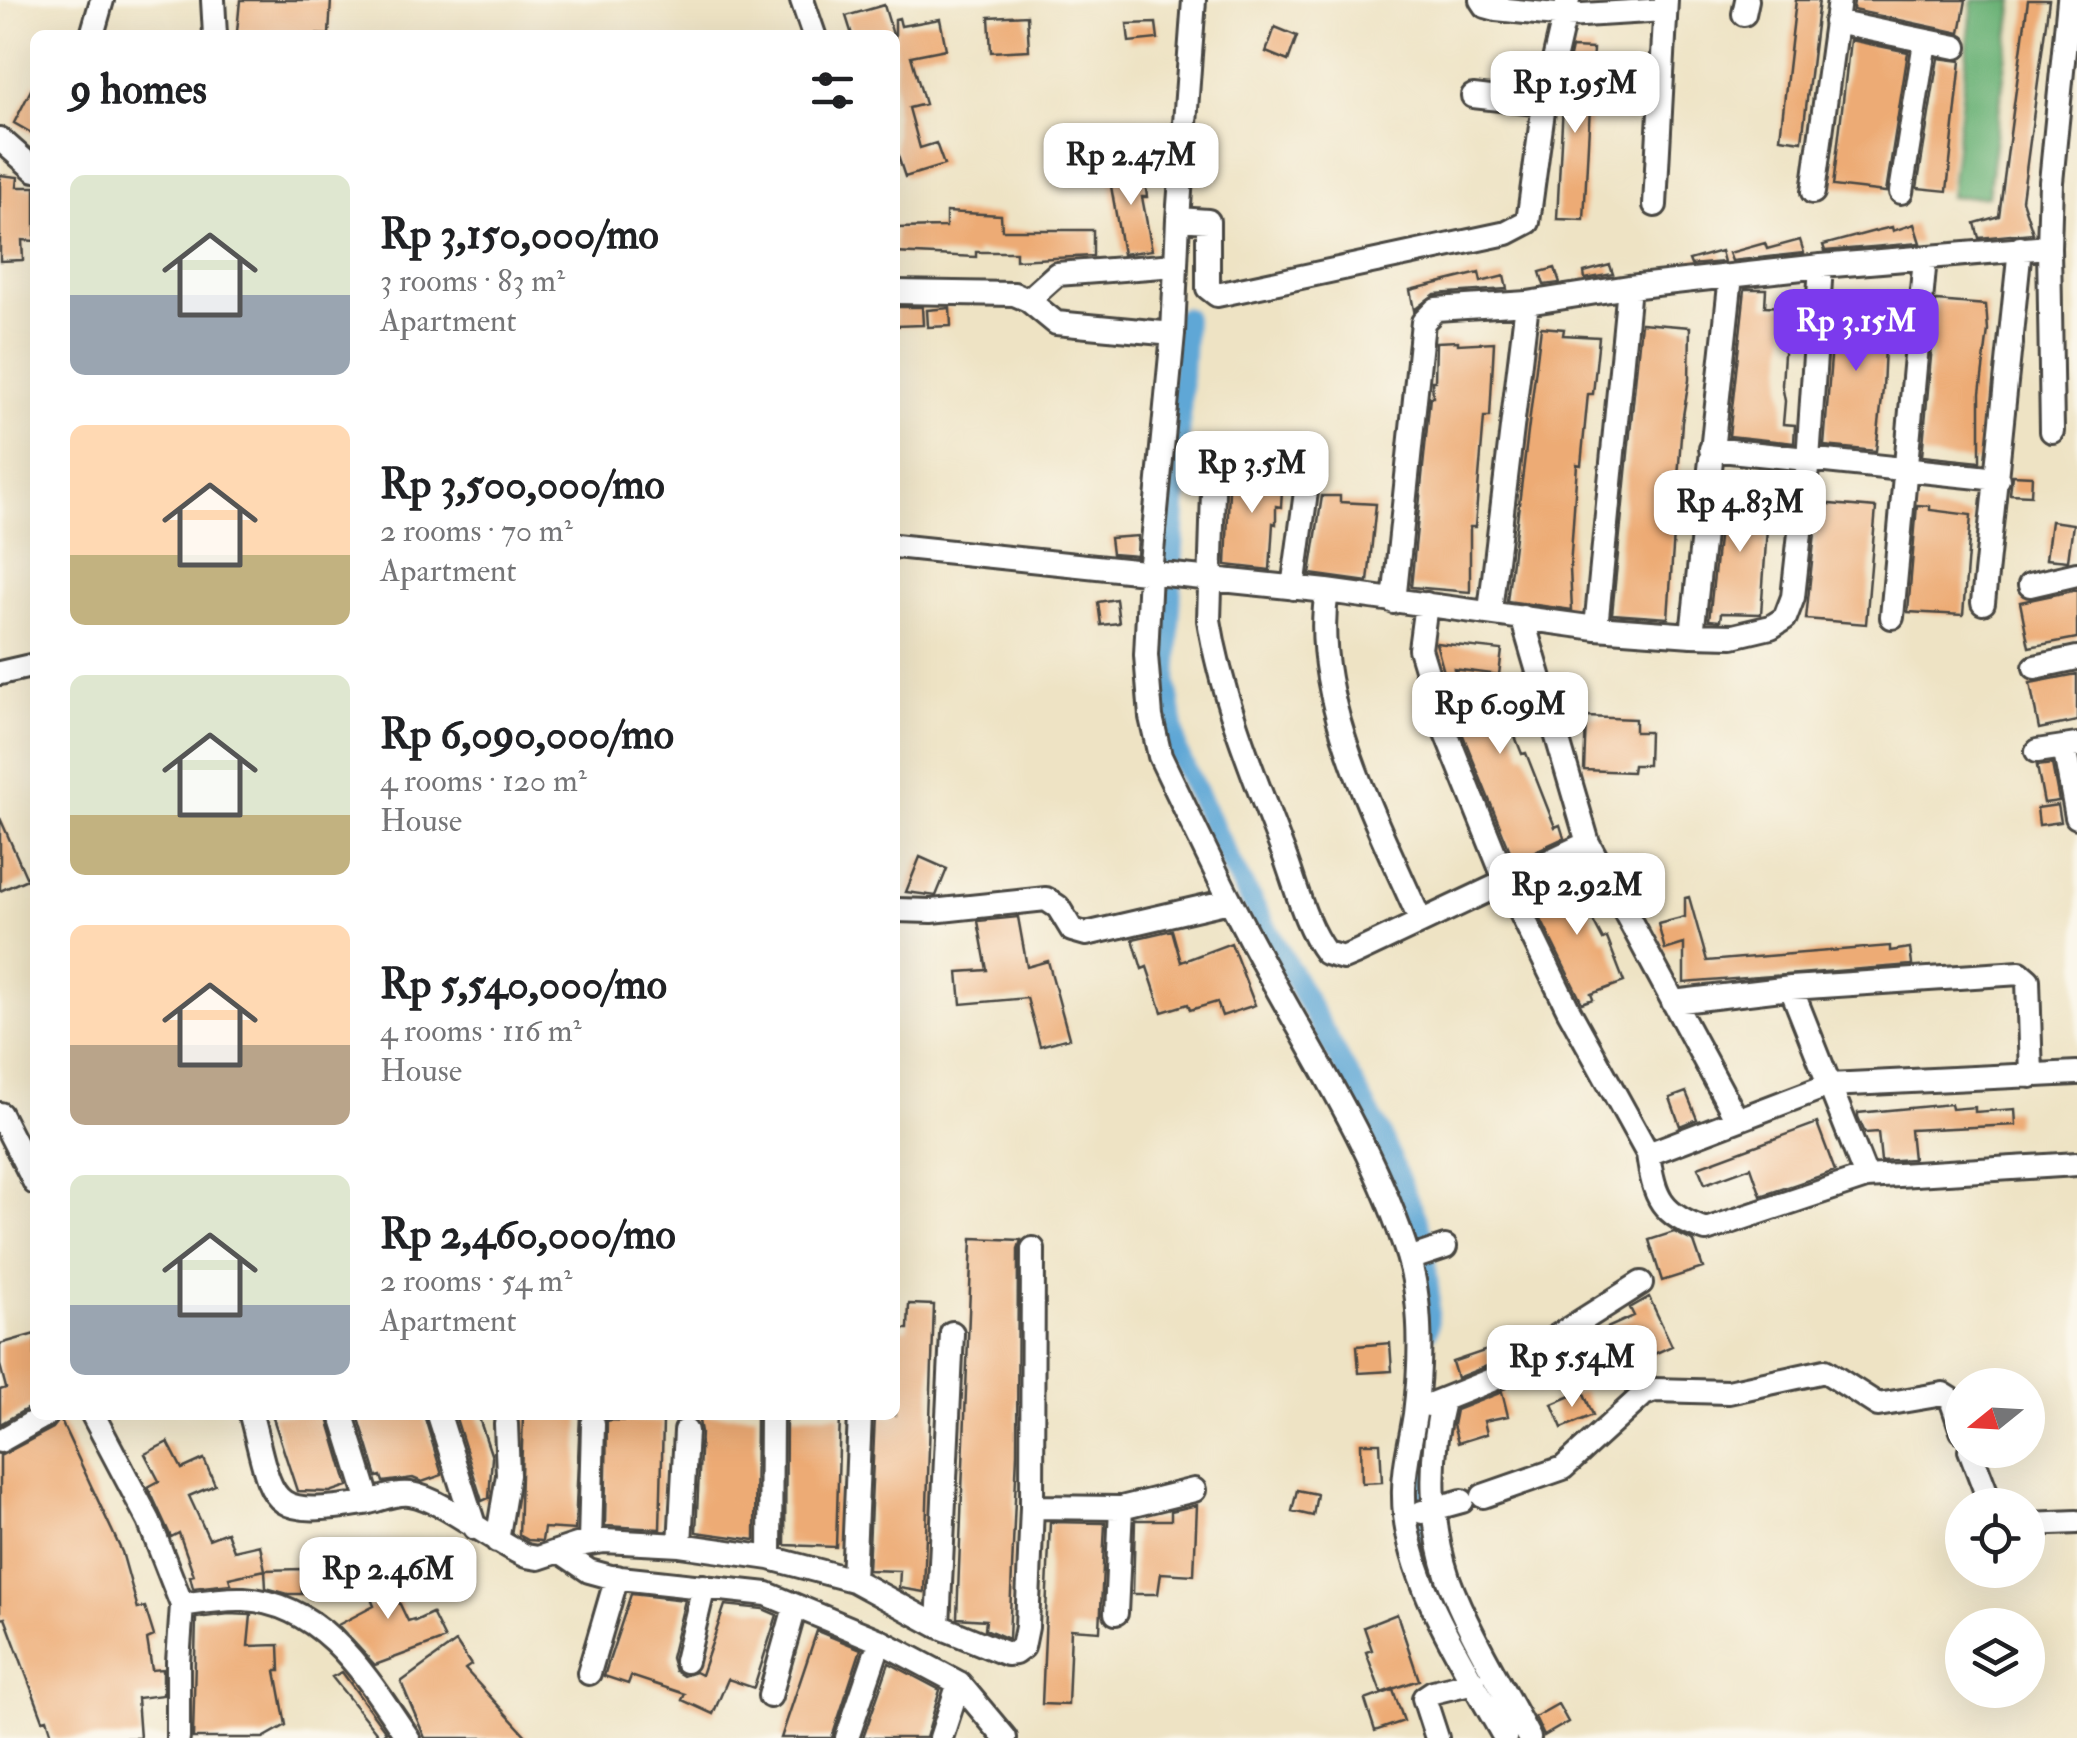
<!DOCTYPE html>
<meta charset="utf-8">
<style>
body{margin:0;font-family:"IM FELL Double Pica",serif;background:#f2f2f2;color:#202124;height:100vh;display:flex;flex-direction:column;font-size:38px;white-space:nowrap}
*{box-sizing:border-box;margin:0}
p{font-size:32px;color:#757577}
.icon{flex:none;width:55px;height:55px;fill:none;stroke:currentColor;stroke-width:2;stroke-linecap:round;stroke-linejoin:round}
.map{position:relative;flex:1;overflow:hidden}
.side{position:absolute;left:30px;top:30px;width:870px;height:1390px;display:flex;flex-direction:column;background:#fff;border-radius:15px;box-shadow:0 10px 40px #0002}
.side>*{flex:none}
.needle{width:65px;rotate:252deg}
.tools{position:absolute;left:1945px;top:1368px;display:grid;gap:20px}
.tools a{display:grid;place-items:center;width:100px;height:100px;border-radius:50%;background:#fff;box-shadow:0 10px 40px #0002;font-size:50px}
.price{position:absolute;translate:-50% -85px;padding:0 22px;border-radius:20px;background:#fff;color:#222;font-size:32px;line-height:65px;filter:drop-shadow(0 2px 5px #0008)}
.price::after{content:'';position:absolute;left:50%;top:60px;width:30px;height:22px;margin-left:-15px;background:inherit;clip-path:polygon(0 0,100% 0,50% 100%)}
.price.active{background:#7c3aed;color:#fff}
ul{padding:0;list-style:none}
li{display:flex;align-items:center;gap:30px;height:250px;padding:0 40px}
li span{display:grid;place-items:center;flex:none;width:280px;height:200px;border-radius:15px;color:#555}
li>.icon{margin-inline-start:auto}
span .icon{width:120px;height:120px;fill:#fffc;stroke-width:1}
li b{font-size:42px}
h2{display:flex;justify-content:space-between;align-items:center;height:120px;padding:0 40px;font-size:42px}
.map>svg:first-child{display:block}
</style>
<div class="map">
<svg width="2077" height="1738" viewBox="0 0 2077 1738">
<rect width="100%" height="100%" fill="#fbf7ec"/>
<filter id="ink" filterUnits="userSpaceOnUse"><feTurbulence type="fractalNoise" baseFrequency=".01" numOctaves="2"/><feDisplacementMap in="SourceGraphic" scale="20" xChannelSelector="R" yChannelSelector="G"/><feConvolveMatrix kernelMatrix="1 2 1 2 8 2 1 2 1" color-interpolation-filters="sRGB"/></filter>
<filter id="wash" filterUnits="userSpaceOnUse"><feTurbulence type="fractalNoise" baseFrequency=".0048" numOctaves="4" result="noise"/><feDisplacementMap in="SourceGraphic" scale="40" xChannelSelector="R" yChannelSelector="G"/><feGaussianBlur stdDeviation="2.25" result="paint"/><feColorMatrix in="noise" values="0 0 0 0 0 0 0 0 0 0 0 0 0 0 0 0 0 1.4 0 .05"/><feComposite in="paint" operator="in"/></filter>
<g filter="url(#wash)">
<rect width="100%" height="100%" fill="#eee3c4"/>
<path fill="#6cb277" stroke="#4c6e51" stroke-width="2.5" d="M1973 0H2014L1988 196 1950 197Z"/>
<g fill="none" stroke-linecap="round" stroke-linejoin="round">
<path stroke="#5fa7d6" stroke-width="22" d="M1185 318 1166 683 1177 752 1233 868 1380 1133 1423 1237 1429 1296 1427 1330
M1421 1427 1417 1490 1423 1553 1486 1686"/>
</g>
<g id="blocks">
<path fill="#edab74" d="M240 0H331L329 35 237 32Z
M1796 0H1819L1802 141 1780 138Z
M1854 0H1966L1960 33 1853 10Z
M2028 0H2049L2022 200 2033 233 1979 238 1975 223 1999 216Z
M884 5 893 35H852L846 16Z
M1027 15 1029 50 991 52 989 17Z
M899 18 901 26 940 19 946 49 911 56 925 104 909 108 920 148 936 143 944 165 905 177 895 147V19Z
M1156 23 1158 39 1129 42 1127 24Z
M1275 27 1297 36 1288 61 1266 52Z
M1850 40 1908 52 1886 192 1833 186Z
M1572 48 1593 49 1584 220 1557 219 1564 84Z
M1938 58 1961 61 1947 191 1917 188Z
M35 82V135L14 123Z
M1143 165 1147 197H1142L1152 250 1123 254 1108 169Z
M0 175 18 177 17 187H35V241L22 240 23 260 0 261Z
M946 212 1001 215 1002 230H1093V256L1016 260V252H976V257L895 253V228L946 227Z
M1914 224 1920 243 1825 251 1823 245 1875 231 1892 227 1893 231Z
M1800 240 1804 253 1732 261 1729 253 1765 243 1767 249Z
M1721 251 1724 262 1691 265 1689 260Z
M1610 265 1613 274 1585 279 1584 272Z
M1555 268 1560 283 1544 285 1540 272Z
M1479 273 1481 282 1504 276 1507 289 1435 294 1414 310 1410 290Z
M1745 289H1766L1765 306 1787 307 1782 385 1785 401 1783 424 1795 425 1794 443 1729 436Z
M1836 294 1856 296 1855 301 1887 303 1883 389 1876 451 1824 446Z
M1936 301 1986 305 1988 330 1980 393V462L1922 456Z
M895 307H922L923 325 895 326Z
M950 308 951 326 928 327 927 310Z
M1641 323 1690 327 1689 380 1682 422 1668 618 1612 614Z
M1541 327 1564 329 1563 335 1599 337 1593 394H1588L1581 465 1577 464 1570 568 1572 610 1507 601Z
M1458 341V344L1494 342 1490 417H1484L1475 527H1470V592L1411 587 1430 397H1433L1432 381H1435L1436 342Z
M1230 464 1245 465V469L1283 472 1281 507 1276 506V524L1273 523 1270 570 1226 565Z
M2012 475 2032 476 2031 495 2010 494Z
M1724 484H1729L1728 487 1750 489 1749 498 1769 499 1761 614 1721 613 1720 621 1709 620Z
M1322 496H1340V502L1376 504 1368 582 1310 574Z
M1818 503 1876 508 1866 624 1806 619Z
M1917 505 1930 506V510L1971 515 1963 615 1908 612Z
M2051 521 2073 524 2068 561 2046 559Z
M1138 536 1137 556 1112 554 1110 538Z
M2077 590V638L2029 647 2020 602Z
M1116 599 1119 623 1101 625 1098 602Z
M1436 643 1502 650 1499 675 1454 669 1469 713 1501 701 1522 754 1526 753 1555 827 1560 825 1564 838 1514 861 1458 723Z
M2077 674V721L2039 729 2030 683Z
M1586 717 1635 719V732H1649L1648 765H1633L1632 772 1584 770Z
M2052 764 2059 801 2044 803 2037 766Z
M2058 805 2061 822 2039 825 2037 808Z
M0 818 27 879 0 891Z
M920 857 947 869 936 896 906 892Z
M1577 876 1593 921 1603 940 1607 938 1624 982 1591 994 1593 999 1582 1003 1530 897 1546 890 1545 887Z
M1689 897 1707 961 1890 946V951L1910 948 1912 965 1684 983V944L1665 950 1658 924 1685 917V898Z
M1018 917 1027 967 1048 961 1069 1038 1040 1046 1027 998 961 1004 958 972 987 970 978 921Z
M1172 930 1181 962 1231 943 1255 1005 1222 1016 1217 1002 1190 1010 1188 1004 1162 1012 1147 967 1142 969 1133 939Z
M1686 1092 1697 1119 1680 1126 1670 1098Z
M1951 1104 1952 1109 1975 1107V1112L2015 1109 2016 1125 1910 1130 1913 1159 1881 1161 1878 1132 1865 1133 1858 1117V1113Z
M1817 1123 1835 1171 1761 1196 1751 1167 1705 1184 1698 1167Z
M1674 1232 1694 1242 1703 1268 1662 1281 1649 1240Z
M972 1238 1021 1240 1018 1249 1017 1453 1009 1639 985 1629 986 1620 957 1618Z
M1649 1297 1672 1346 1652 1355 1650 1350 1612 1368 1596 1333 1634 1316 1630 1308Z
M909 1304 934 1305 924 1592 899 1588 900 1571 868 1570 875 1415H895V1329H908Z
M35 1334V1404L0 1424V1390L6 1388 0 1365V1344Z
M1390 1343 1392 1371 1359 1373 1357 1346Z
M1487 1350 1492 1364 1457 1378 1452 1362Z
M1583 1391 1593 1415 1562 1428 1552 1404Z
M1502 1392 1508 1416 1484 1421 1487 1434 1458 1443 1453 1425 1456 1410Z
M272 1415H327L348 1486 330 1492 297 1491Z
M358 1415H424L442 1475 422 1482 413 1478 383 1482 381 1476 377 1477Z
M455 1415H478L492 1457 489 1498 482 1501Z
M523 1415H580L575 1530 544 1528 542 1541 528 1540 519 1535Z
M698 1415H756L755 1540 696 1532 701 1432Z
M786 1415H840L836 1547 785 1545Z
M60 1419 122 1552 138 1609 145 1607 154 1636 147 1639 152 1670 163 1669V1695L137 1698 140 1738H53L47 1719 43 1720 5 1618 0 1619V1456L53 1428Z
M607 1420 663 1422 660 1529 605 1526Z
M168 1442 182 1469 204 1459 215 1485 189 1496 209 1539 227 1532 234 1551 260 1545 265 1570 229 1578 231 1584 193 1588 190 1576 194 1575 179 1533 171 1537 148 1487 159 1481 145 1454Z
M1361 1443H1380L1382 1482 1362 1483Z
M1297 1490 1317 1494 1313 1516 1292 1511Z
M1197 1505 1194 1575 1161 1573 1158 1594H1133L1135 1520H1171V1511Z
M1050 1522 1105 1523 1100 1631 1071 1629 1068 1705 1042 1704Z
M385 1561 391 1578 388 1579 408 1621 414 1619 415 1621 432 1613 445 1639 375 1665 338 1625 374 1606 360 1570Z
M301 1569 302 1594H288L266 1588 265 1570Z
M631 1594 685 1600 671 1658 675 1671 683 1676 695 1672 701 1675 725 1605 763 1609 777 1615 754 1688 728 1679 713 1714 682 1700 685 1694 631 1676 628 1684 604 1676Z
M229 1614 251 1615 248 1646 279 1645 280 1671H276L286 1725 263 1738H193L196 1618Z
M1397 1614 1419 1680 1381 1693 1366 1652 1372 1650 1364 1627Z
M817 1631 861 1649 832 1738H781Z
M456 1642 471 1665 465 1669 528 1738H425L401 1682Z
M889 1663 940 1690 926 1738H863Z
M342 1672 386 1732 380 1737 332 1677Z
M1393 1690 1404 1721 1375 1731 1365 1700Z
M1558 1704 1568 1722 1544 1736 1535 1717Z"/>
</g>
</g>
<g filter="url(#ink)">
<use href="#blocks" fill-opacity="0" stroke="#484742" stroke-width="2.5"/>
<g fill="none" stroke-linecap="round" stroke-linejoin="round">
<defs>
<path id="minor" d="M213 0 215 35
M802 0 814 35
M1194 0 1178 219 1173 334 1150 573 1146 655 1151 717 1160 756C1197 833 1233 910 1275 985 1324 1073 1378 1159 1408 1256 1423 1305 1421 1364 1415 1414 1411 1441 1403 1469 1404 1496 1404 1578 1466 1668 1505 1738
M1481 0 1485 6 1496 9 1566 16 1665 10
M1744 14 1747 0
M1835 22 1956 47
M92 35 102 0
M1473 96 1544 104
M0 139 35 170
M1813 192 1839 0
M1901 192 1925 42
M1655 205 1666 0
M1178 219 1208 221V288L1217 295 1507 233 1528 222 1544 104 1568 0
M895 292 1014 294 1028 300 1056 323 1173 334
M1028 300 1057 274 1176 265
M2052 431 2049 247 2051 182 2069 0
M1711 449 1998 479
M895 546 1327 591 1596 628 1692 635 1733 636 1771 627 1785 618 1793 597 1808 460 1821 266
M2030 585 2077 574
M1293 588 1310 462 1225 446 1214 460 1209 620C1222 701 1255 778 1284 854 1296 886 1305 926 1326 953L1343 958 1355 953 1588 843
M1327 591C1309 697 1379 826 1421 922
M1394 602 1423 322 1436 309 1527 303 1629 287 1821 266 2049 247
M1983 603 2020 248
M1426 604 1420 649 1444 728 1506 882 1569 1011 1648 1154 1829 1085 2077 1073
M1490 611 1527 303
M1522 617 1588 843 1736 1118
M1892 617 1925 258
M1596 628 1629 287
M1692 635 1731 276
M2035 667 2077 658
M0 673 35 665
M2064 747 2077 817
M2037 751 2077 745
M895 910 932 911 1046 899 1058 907 1072 930 1086 934 1229 901
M1791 988 1866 1177
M1673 1002 1791 988 2020 973 2028 980 2031 1076
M0 1114 35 1183
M1648 1154C1654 1198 1661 1215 1706 1230L1866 1177 2077 1164
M1409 1259 1445 1247
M1443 1401C1429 1455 1430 1525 1448 1578 1468 1633 1502 1686 1529 1738
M1429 1405 1504 1375 1537 1349 1641 1283
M93 1415 149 1521 182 1605 178 1662V1738
M251 1415C274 1503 265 1519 365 1503 379 1500 395 1492 410 1494 443 1499 492 1541 526 1556L538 1558 577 1545 604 1541 680 1545 770 1558 853 1580 938 1626 1007 1654 1015 1653 1023 1647 1027 1627 1032 1507 1033 1249
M342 1415 369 1502
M439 1415 475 1528
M0 1441 46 1415
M1970 1450 1991 1505
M1483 1496 1563 1468 1644 1394 1655 1390 1728 1392 1825 1371 1878 1405 1943 1394 1951 1399 1962 1431
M1032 1507 1121 1508 1194 1490
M1422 1512 1462 1501
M2028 1524 2077 1522
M497 1541 508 1475 506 1424
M590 1543 593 1424
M680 1545 686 1431
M561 1552 589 1571 611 1577 767 1594 880 1641 959 1683 1005 1738
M770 1558 771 1415
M853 1580 860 1415
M182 1605C202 1602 223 1598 244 1599 325 1604 367 1678 408 1738
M1116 1613 1121 1508
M938 1626 952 1333
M686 1661 704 1586
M589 1673 617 1577
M770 1696 795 1607
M847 1738 880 1641
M941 1738 959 1683
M1437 1738 1424 1698 1433 1692 1474 1682"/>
</defs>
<use href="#minor" stroke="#484742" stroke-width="28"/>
<use href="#minor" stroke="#fff" stroke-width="22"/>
</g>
</g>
</svg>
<div class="tools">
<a><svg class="needle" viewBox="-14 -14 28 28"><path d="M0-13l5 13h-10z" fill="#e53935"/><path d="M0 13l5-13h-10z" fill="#757577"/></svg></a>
<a><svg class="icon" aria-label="locate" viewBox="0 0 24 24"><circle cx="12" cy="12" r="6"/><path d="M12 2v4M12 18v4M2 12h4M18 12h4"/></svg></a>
<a><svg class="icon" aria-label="layers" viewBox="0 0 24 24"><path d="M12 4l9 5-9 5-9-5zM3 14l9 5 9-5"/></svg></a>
</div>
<b class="price" style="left:1575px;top:136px">Rp 1.95M</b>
<b class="price" style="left:1131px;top:208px">Rp 2.47M</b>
<b class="price active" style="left:1856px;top:374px">Rp 3.15M</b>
<b class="price" style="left:1252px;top:516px">Rp 3.5M</b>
<b class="price" style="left:1740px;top:555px">Rp 4.83M</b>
<b class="price" style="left:1500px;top:757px">Rp 6.09M</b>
<b class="price" style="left:1577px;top:938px">Rp 2.92M</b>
<b class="price" style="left:1572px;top:1410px">Rp 5.54M</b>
<b class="price" style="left:388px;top:1622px">Rp 2.46M</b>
<section class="side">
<h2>9 homes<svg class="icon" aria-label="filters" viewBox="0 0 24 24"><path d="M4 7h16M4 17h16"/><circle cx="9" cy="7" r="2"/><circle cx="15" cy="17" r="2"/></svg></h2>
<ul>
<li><span style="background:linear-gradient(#dfe7d0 60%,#9aa5b1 0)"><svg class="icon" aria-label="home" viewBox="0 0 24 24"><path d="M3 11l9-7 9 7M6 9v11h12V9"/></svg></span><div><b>Rp 3,150,000/mo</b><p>3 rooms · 83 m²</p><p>Apartment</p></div></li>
<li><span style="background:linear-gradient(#ffd9b3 65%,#c2b280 0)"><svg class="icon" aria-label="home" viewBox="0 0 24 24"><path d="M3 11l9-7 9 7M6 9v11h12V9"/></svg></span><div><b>Rp 3,500,000/mo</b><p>2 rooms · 70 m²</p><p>Apartment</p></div></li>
<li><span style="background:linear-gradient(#dfe7d0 70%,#c2b280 0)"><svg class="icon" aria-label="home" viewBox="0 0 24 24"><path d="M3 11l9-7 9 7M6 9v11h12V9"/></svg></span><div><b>Rp 6,090,000/mo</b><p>4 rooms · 120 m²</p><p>House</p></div></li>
<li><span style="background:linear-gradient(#ffd9b3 60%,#b9a48a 0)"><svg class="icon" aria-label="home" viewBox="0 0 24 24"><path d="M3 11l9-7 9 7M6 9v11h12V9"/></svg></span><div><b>Rp 5,540,000/mo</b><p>4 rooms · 116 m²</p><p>House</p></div></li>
<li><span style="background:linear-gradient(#dfe7d0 65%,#9aa5b1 0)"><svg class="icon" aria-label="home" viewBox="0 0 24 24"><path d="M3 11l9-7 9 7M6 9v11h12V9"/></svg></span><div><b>Rp 2,460,000/mo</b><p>2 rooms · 54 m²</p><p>Apartment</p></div></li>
</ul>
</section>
</div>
